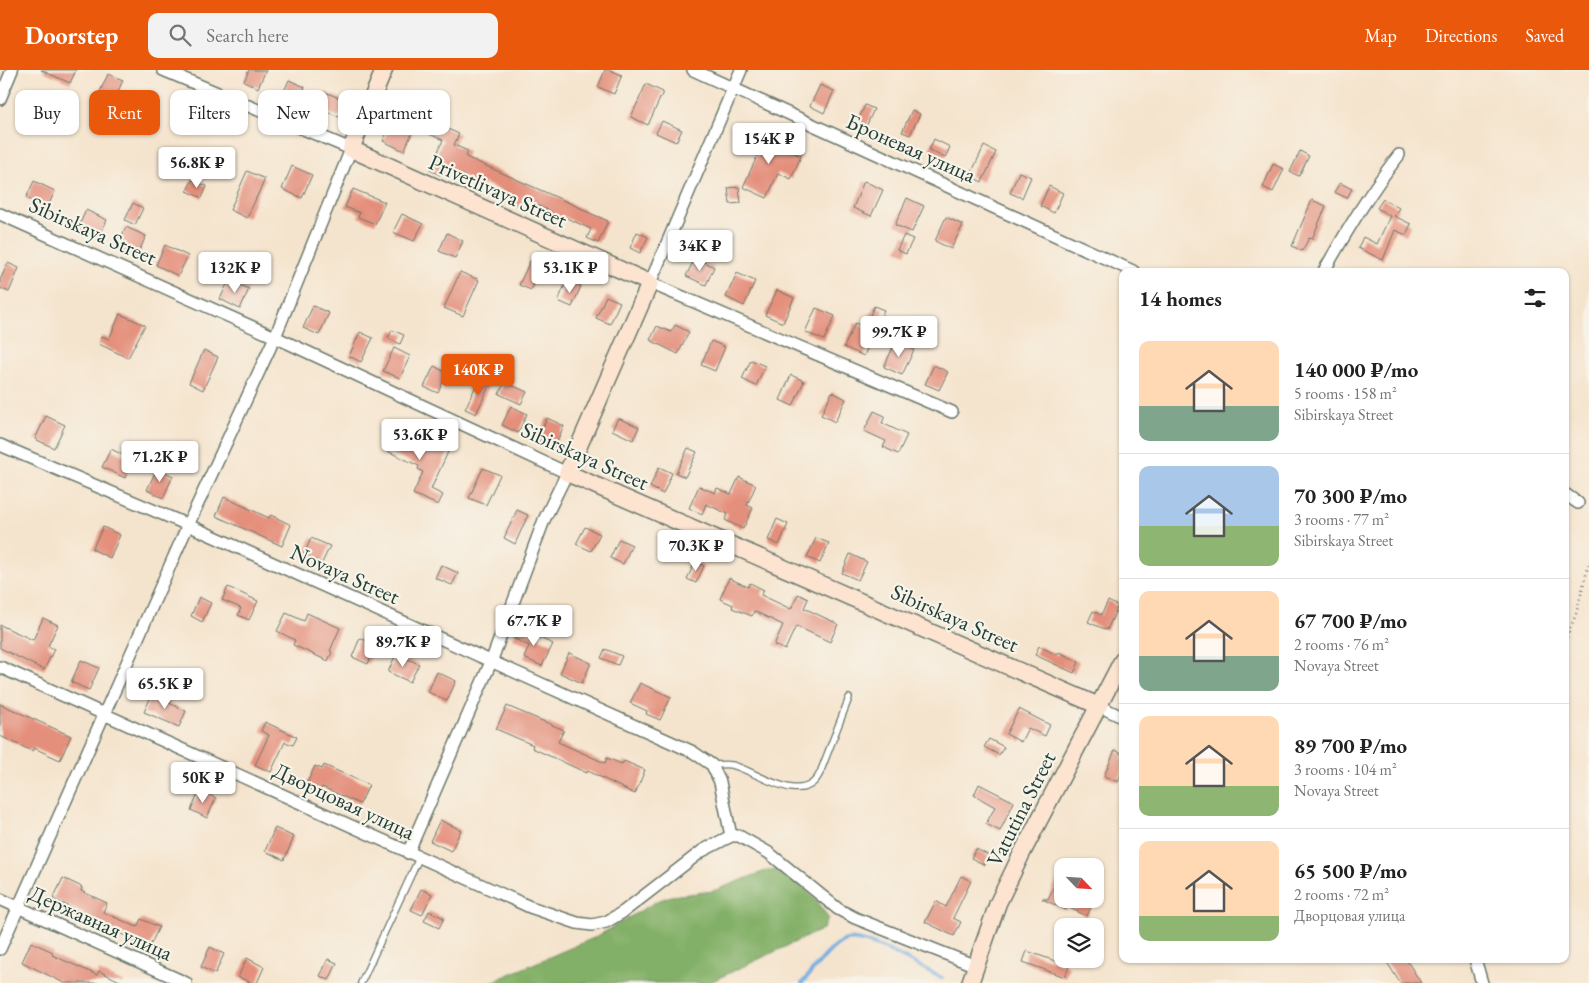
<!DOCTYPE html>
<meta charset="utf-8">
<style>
body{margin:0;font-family:"EB Garamond",serif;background:#f2f2f2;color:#222;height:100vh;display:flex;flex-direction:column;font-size:19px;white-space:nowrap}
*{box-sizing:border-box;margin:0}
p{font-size:16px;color:#767676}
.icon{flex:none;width:28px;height:28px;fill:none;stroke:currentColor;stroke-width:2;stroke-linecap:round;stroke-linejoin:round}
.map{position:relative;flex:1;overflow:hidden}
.details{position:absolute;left:1119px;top:198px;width:450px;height:695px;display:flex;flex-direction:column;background:#fff;border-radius:10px;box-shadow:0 1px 4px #0004}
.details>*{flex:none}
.hud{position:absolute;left:15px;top:20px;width:475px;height:45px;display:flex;gap:10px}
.needle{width:32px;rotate:115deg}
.buttons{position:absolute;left:1054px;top:788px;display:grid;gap:10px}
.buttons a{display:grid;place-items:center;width:50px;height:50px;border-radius:10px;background:#fff;box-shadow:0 1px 4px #0004;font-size:25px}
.price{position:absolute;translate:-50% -42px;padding:0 11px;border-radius:5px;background:#fff;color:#222;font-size:16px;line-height:32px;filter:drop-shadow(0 1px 2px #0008)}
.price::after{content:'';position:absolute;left:50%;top:30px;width:15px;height:11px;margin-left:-8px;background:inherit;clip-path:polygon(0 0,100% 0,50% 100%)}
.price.current{background:#ea580c;color:#fff}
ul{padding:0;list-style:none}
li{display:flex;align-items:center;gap:15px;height:125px;padding:0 20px}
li+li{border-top:1px solid #e0e0e0}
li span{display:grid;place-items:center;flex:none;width:140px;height:100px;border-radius:10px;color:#555}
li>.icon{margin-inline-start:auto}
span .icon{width:60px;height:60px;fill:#fffc;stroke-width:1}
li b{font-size:21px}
h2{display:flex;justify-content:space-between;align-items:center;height:60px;padding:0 20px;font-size:21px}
.pill{padding:0 18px;border-radius:10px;background:#fff;box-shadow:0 1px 4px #0004;font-size:18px;line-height:45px}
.pill.current{background:#ea580c;color:#fff}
header{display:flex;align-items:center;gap:30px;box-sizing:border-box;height:70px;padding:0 25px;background:#ea580c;color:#fff}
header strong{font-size:24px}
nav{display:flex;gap:28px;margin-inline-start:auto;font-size:18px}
.search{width:350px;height:45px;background:#f2f2f2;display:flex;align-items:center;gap:12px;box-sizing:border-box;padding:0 18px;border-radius:10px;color:#767676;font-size:19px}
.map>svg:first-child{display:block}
</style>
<header>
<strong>Doorstep</strong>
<div class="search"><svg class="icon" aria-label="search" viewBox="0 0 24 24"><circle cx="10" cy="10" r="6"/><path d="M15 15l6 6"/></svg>Search here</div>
<nav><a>Map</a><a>Directions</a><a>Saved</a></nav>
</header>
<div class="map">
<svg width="1589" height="913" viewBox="0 0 1589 913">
<rect width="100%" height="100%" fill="#f7f3e8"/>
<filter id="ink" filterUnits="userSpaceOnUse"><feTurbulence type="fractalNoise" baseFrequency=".02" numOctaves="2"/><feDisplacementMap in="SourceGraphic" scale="10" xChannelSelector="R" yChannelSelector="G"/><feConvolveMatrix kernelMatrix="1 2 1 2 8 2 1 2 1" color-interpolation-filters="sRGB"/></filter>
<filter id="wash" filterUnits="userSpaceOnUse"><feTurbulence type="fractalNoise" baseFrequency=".0096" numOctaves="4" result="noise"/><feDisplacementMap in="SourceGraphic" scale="20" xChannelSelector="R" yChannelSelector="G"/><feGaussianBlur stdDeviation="1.12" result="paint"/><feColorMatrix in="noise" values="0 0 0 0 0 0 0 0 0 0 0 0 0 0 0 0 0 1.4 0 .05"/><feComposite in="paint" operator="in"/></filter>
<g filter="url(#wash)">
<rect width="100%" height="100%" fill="#f5e4cd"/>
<path fill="#83b068" stroke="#51764e" d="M768 800C774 800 781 800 787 804 803 815 819 832 828 848L823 859 708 913H489L596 867 657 831 671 826 713 821Z"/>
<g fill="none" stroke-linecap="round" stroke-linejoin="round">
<path stroke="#71ace2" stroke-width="4" d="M802 913C813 901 829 878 843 871 863 862 922 898 942 908"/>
</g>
<g id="blocks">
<path fill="#e48f7b" d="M41 0H76L70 13Z
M249 0H266L258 18 244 11Z
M605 0H610L622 5 614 24 598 17Z
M108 4 123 10 113 33 98 26Z
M289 10 305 17 297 35 281 28Z
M646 14 663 22 648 55 631 47Z
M820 15 834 21 824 43 810 36Z
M325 22 346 31 339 47 318 38Z
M390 33 414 44 407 60 412 63 404 81 383 71 395 46 386 42Z
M865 35 874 39 865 59 856 55Z
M912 40 920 44 910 65 902 62Z
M662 51 682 60 676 72 656 63Z
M432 52 459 64 454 75 468 81 466 87 583 139V140L608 151 598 173 587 168 591 159 562 146 558 155 548 150 552 142 523 129 520 136 503 129 505 123 484 113 482 117 465 109 466 107 444 97 440 105 430 100 443 70 427 63Z
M751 63 801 86 791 109 778 103 767 128 743 117 760 80 746 74Z
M934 69 950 77 945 88 929 80Z
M984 76 996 82 982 112 970 106Z
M1300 81 1309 86 1299 106 1290 102Z
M1273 94 1284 99 1273 122 1263 117Z
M292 96 312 105 302 128 282 119Z
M247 101 265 109 247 148 230 140Z
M1019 102 1031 107 1022 128 1010 123Z
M192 110 207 116 202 128 187 121Z
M34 111 55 121 47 138 26 128Z
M864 111 883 120 871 146 853 138Z
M1340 113 1352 119 1347 128 1334 122Z
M1049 116 1063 123 1054 143 1040 136Z
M739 117 741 133 730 134 728 118Z
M353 119 385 132 375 154 358 147 360 143 345 137Z
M907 128 924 136 912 162 895 155Z
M1383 129 1399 138 1394 146 1411 154 1406 165 1395 160 1383 190 1358 178 1363 167 1377 174 1390 146 1377 138Z
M1312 130 1326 136 1312 169 1309 168 1302 181 1292 176Z
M133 133 143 138 135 155 125 150Z
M86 140 107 150 98 169 77 160Z
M402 144 423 154 414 171 393 162Z
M946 147 963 155 951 179 935 171Z
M126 157 146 166 136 188 116 178Z
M637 162 648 167 640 183 630 178Z
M447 163 463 171 455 188 439 181Z
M904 165 913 169 906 184 897 180Z
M165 175 188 186 178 206 156 195Z
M695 188 714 197 706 215 686 206Z
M530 191 542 197 531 220 519 215Z
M8 193 19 198 9 222 0 218V210Z
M460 202 479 210 463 246 444 238Z
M737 203 755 211 744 236 726 227Z
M229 210 249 219 240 239 220 229Z
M567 210 581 216 572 237 558 231Z
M777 220 794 228 783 253 765 245Z
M606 226 620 232 610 254 596 248Z
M313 236 329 243 319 265 303 258Z
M874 236 884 240 864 286 844 277 855 253 865 257Z
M816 238 835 246 824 270 805 262Z
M120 244 145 255 128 288 99 274 102 266 109 269Z
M675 255 689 262 678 284 650 270 657 256 671 262Z
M392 260 404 265 400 274 388 268Z
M360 262 373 268 361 292 349 286Z
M711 271 725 277 715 301 701 295Z
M896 271 914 280 902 305 884 297Z
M394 278 410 286 400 308 383 301Z
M204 280 218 287 203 320 189 313Z
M751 290 765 296 756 316 742 309Z
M934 295 948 302 939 320 925 314Z
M434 296 447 303 438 323 424 317Z
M791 305 804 311 793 336 780 330Z
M480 307 491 312 476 344 465 339Z
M505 312 527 322 521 334 499 324Z
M832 322 846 329 835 352 821 345Z
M511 336 527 344 518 363 502 355Z
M874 341 885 346 882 353 907 365 898 384 883 377 886 371 864 361Z
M46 346 65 355 54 378 35 369Z
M547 348 564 356 554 377 537 370Z
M618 348 639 357 633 370 612 360Z
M395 358 448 382 431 419 443 425 438 435 413 424 423 402 418 399 419 396 385 380Z
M688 378 697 382 685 407 676 403Z
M111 379 133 390 125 408 102 397Z
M659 397 672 403 663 424 650 417Z
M157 398 173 406 163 428 147 420Z
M483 398 500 405 486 435 469 428Z
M739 407 756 415 747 435 753 438 743 459 725 450 728 444 706 434 702 444 689 438 699 416 715 423 717 418 731 424Z
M224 427 269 448 271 445 291 455 282 476 216 446Z
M517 440 528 445 515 474 504 468Z
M777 449 788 454 779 475 768 470Z
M103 457 120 465 110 488 92 479Z
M585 457 600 464 591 481 576 474Z
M311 468 330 476 322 493 304 485Z
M816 468 829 473 820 493 807 487Z
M619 469 632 475 623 494 610 488Z
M850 484 867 492 858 510 842 503Z
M695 492 704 496 696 513 687 509Z
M441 495 458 503 452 515 435 508Z
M729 508 748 517 750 513 764 520 761 525 791 539 798 524 808 529 804 538 838 554 830 572 796 556 785 580 774 575 783 555 754 541 752 546 732 538 733 535 720 529Z
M228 517 258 531 249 550 238 545 241 538 222 530Z
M199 527 211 533 202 552 191 546Z
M1108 531 1118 536 1107 560 1088 552 1093 541 1101 545Z
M286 543 304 551 307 543 340 558 330 581 332 582 328 591 293 575 295 570 277 561Z
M43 548 58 555 48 576 54 579 44 600 0 578V555L33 570Z
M518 558 553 574 542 596 524 588 529 576 513 568Z
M360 568 376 575 368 594 352 587Z
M1039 576 1057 585 1059 582 1079 592 1074 603 1035 585Z
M605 579 622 586 618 595 601 588Z
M569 583 591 593 582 613 560 603Z
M396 584 419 594 410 612 388 602Z
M81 590 99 598 89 620 71 612Z
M437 602 456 611 447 631 428 622Z
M640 613 671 627 660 650 646 644 647 641 630 633Z
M153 622 171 630 169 633 186 641 179 657 144 642Z
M0 634 71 666 60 690 34 678 32 681 0 666Z
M507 636 564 660 558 672 605 693 607 688 622 694 624 691 645 700 635 724 588 701 587 703 532 678 533 675 496 659Z
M1019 639 1050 655 1045 666 1028 658 1021 672 1006 664Z
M265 652 297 667 293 675 285 672 271 702 255 695 269 665 261 661Z
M989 669 1004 677 999 685 984 677Z
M1115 680 1122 684V702L1118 712 1104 706Z
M324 695 369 715 360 734 322 717 319 723 305 717 315 696 322 699Z
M979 714 1014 732 1000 761 986 754 995 737 974 725Z
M199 721 216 728 207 748 191 740Z
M440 750 461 760 451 781 430 771Z
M275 758 294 767 284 790 265 781Z
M976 779 990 786 985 795 971 788Z
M1062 799V829H1095L1087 846 1067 837 1066 840 1042 829H1048Z
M961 806 971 811 953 848 961 852 954 866 925 852 936 831 946 837Z
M63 808 82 817 81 821 107 833 103 842 137 857 141 849 159 857 148 880 131 872 132 869 83 846 84 844 53 829Z
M421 819 432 824 422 845 411 840Z
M429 841 444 848 439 858 424 851Z
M31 872 53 882 52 885 97 905 99 901 124 913H64L22 892Z
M210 877 224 884 215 904 201 897Z
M1027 881 1069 896 1065 907 1023 892Z
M247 888 264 897 257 913H252L238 907Z
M328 889 337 893 329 910 320 906Z
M1385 889H1406L1421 913H1400Z"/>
</g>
</g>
<g filter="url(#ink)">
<use href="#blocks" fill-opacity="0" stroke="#6a776a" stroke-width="1"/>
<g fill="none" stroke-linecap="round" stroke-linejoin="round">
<defs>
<path id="lane" d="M712 695C718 695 726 694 732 695 757 701 803 739 820 703L849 628
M361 913 419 788"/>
<path id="street" d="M693 0 1133 201
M741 0 650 213 952 342
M0 29 12 0
M0 144 275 267 567 403 544 450 491 592 408 783
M1324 201C1348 159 1369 123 1399 85
M0 375 188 455 693 682 712 695 720 712 731 766
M1565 424 1578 433
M0 597 530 837 577 853 592 855 606 852 623 842 702 781 731 766H739L769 783 838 839 855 848 976 896
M1099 636 1122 647
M0 829 186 913
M0 879 188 455 275 267 351 79 163 0
M1475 889 1482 913"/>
<path id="secondary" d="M384 0 351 79 650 213 567 403 1099 636
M970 913 998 833 1022 783 1122 591"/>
</defs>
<use href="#lane" stroke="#6a776a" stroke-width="8"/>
<use href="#street" stroke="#6a776a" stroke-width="14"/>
<use href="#secondary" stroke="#6a776a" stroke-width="19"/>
<path stroke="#6a776a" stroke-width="2.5" stroke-dasharray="1 4" stroke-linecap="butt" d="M1565 572 1576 544 1589 493"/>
<use href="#lane" stroke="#fff" stroke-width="5.5"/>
<use href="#street" stroke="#fff" stroke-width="11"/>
<use href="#secondary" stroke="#fde4d1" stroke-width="16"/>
</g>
</g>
<g text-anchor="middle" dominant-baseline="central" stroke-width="4.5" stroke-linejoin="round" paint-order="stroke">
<g font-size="22" fill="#1f3d34" stroke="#f7f3e8">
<text transform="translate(911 78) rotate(24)">Броневая улица</text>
<text transform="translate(498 121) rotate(24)">Privetlivaya Street</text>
<text transform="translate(93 161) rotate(24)">Sibirskaya Street</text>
<text transform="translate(585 386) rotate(24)">Sibirskaya Street</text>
<text transform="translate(345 504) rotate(24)">Novaya Street</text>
<text transform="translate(955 548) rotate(24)">Sibirskaya Street</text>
<text transform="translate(344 731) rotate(25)">Дворцовая улица</text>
<text transform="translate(1021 739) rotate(-63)">Vatutina Street</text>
<text transform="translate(101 853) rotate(24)">Державная улица</text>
</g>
</g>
</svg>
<div class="buttons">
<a><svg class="needle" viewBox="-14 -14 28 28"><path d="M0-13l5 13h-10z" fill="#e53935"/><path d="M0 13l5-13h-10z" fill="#767676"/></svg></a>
<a><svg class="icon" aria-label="layers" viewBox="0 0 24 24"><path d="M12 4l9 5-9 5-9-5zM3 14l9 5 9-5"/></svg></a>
</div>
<b class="price" style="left:769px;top:95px">154K ₽</b>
<b class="price" style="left:197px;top:119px">56.8K ₽</b>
<b class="price" style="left:700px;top:202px">34K ₽</b>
<b class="price" style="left:235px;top:224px">132K ₽</b>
<b class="price" style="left:570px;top:224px">53.1K ₽</b>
<b class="price" style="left:899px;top:288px">99.7K ₽</b>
<b class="price current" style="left:478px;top:326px">140K ₽</b>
<b class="price" style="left:420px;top:391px">53.6K ₽</b>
<b class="price" style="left:160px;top:413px">71.2K ₽</b>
<b class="price" style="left:696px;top:502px">70.3K ₽</b>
<b class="price" style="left:534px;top:577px">67.7K ₽</b>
<b class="price" style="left:403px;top:598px">89.7K ₽</b>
<b class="price" style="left:165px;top:640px">65.5K ₽</b>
<b class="price" style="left:203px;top:734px">50K ₽</b>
<div class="hud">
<a class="pill">Buy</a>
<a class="pill current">Rent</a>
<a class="pill">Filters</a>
<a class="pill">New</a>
<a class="pill">Apartment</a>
</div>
<section class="details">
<h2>14 homes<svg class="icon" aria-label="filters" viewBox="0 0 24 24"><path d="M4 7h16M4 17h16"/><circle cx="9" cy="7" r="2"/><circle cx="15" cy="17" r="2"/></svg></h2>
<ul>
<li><span style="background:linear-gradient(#ffd9b3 65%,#7fa58c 0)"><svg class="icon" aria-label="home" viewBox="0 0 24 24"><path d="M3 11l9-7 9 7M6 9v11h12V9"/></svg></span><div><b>140 000 ₽/mo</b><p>5 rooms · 158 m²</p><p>Sibirskaya Street</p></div></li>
<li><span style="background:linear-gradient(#a9c7e8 60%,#8fb573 0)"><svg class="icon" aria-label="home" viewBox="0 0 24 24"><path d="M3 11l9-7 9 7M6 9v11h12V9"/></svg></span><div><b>70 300 ₽/mo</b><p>3 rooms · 77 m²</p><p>Sibirskaya Street</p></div></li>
<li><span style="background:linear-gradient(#ffd9b3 65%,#7fa58c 0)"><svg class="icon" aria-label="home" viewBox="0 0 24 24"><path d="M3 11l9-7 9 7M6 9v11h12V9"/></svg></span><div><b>67 700 ₽/mo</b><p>2 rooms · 76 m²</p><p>Novaya Street</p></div></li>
<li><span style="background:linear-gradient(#ffd9b3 70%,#8fb573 0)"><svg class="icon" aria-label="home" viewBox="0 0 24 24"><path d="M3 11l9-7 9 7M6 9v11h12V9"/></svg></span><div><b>89 700 ₽/mo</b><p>3 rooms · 104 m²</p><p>Novaya Street</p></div></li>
<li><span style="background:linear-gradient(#ffd9b3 75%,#8fb573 0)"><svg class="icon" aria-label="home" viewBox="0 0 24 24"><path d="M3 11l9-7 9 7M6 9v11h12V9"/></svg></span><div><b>65 500 ₽/mo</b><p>2 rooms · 72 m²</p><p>Дворцовая улица</p></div></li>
</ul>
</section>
</div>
